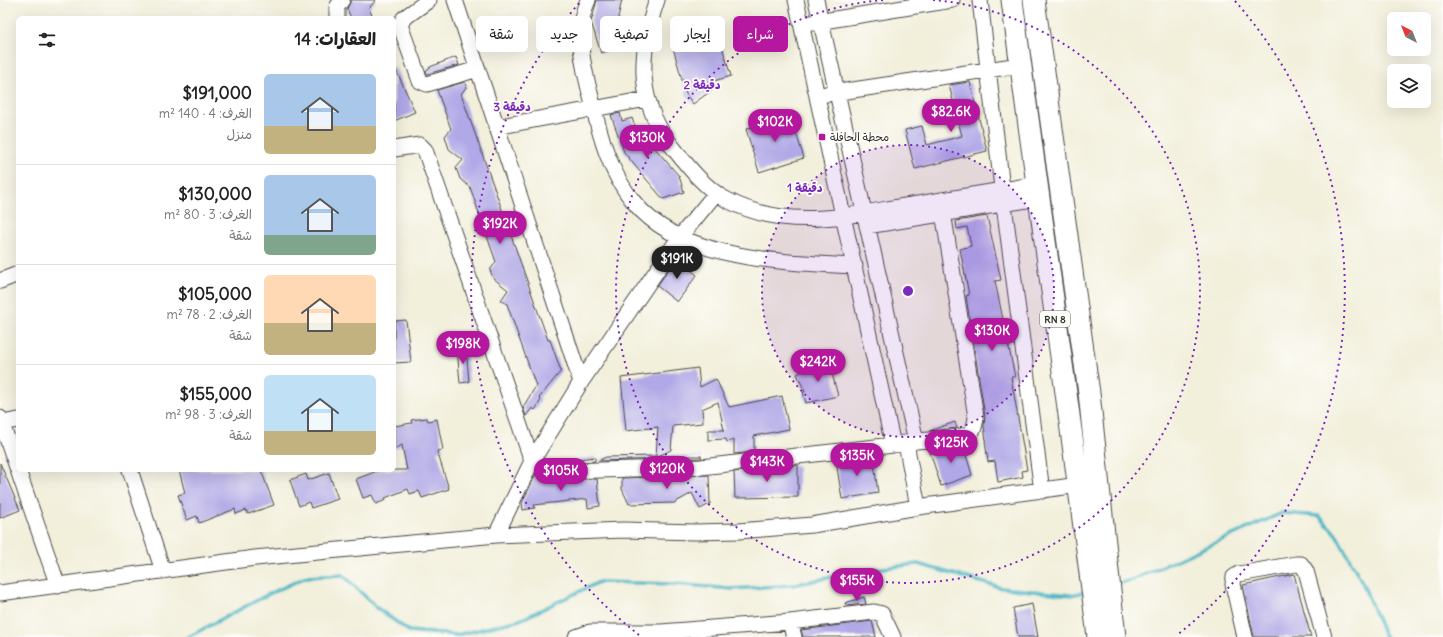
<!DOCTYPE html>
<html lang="ar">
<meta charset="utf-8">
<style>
body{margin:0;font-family:Delius,"Playpen Sans Arabic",sans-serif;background:#f2f2f2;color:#222;direction:rtl;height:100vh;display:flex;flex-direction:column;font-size:15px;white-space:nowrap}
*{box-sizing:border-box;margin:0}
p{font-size:13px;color:#767676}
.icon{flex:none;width:22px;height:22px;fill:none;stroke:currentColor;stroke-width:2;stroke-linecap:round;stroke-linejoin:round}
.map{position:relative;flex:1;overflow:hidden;direction:ltr}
.side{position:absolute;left:16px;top:16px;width:380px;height:456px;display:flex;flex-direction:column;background:#fff;border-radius:6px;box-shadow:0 4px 16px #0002;direction:rtl}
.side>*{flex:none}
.banner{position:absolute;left:408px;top:16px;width:380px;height:36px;direction:rtl;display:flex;gap:8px}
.needle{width:26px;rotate:318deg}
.buttons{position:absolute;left:1387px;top:12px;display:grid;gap:8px}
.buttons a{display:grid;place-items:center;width:44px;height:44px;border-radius:6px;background:#fff;box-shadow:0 4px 16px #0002;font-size:20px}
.price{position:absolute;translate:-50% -34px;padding:0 9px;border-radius:14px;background:#b5179e;color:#fff;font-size:13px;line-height:26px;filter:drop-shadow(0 1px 2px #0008)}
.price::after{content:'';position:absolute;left:50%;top:24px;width:12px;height:9px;margin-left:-6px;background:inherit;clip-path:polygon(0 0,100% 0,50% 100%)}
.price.on{background:#222;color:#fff}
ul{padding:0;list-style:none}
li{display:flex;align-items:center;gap:12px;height:100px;padding:0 20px}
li+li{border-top:1px solid #e0e0e0}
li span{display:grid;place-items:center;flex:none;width:112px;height:80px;border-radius:6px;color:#555}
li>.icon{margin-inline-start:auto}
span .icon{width:48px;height:48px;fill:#fffc;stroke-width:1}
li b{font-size:17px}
h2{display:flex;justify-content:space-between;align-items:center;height:48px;padding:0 20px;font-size:17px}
.pill{padding:0 14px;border-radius:6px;background:#fff;box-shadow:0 4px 16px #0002;font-size:14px;line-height:36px}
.pill.on{background:#b5179e;color:#fff}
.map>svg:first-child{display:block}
</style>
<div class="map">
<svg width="1443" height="637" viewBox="0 0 1443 637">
<rect width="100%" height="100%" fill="#fdfcf7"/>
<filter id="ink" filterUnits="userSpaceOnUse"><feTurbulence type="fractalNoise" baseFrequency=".025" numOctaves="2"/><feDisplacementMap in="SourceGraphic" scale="8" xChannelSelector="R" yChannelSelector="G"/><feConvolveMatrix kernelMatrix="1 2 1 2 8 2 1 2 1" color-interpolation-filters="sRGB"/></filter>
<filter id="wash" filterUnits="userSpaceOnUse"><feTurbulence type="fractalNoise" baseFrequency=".012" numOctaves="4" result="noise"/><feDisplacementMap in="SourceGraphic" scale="16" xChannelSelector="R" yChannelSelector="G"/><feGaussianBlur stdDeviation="0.9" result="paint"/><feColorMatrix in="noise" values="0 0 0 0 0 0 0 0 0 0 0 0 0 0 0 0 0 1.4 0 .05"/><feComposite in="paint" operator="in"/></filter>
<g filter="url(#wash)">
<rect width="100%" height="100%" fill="#f2efdb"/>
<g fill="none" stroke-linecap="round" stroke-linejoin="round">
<path stroke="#4bb7c6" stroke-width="3.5" d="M1116 584 1132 580 1282 513 1319 516 1336 534 1362 582 1383 633 1386 637
M188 637 269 594 306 577 343 575 377 608 409 631 457 635 520 620 599 582 676 584 731 589 793 585 865 570 918 564 1002 588 1071 595 1085 592"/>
</g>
<g id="blocks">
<path fill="#b0a8e7" d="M351 0H376L369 8 373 18H351L347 9Z
M597 0H622L618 17 620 22 617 23 614 33 619 47 601 53 591 22Z
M717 30 731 76 707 83 712 90 693 104 686 94 672 44Z
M456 57 459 65 427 74 426 71 430 67Z
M394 65 415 112 394 121Z
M465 82 467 86 461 94 548 340H550L561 371 539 398 541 400 535 410 532 408 526 416 523 407 536 386 507 304 501 300 508 290 493 278 490 270 496 262 470 187 460 179 456 168 463 160 449 149 445 136 451 129 437 90Z
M970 82 987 151 915 169 905 130 922 126 927 145 962 136 949 85Z
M620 113 622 121 632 118 634 124 679 176 684 192 663 199 636 167 624 152 611 115Z
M790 114 804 158 759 172 746 129Z
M987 216 1001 280 995 281 1015 377H1011L1027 470 1022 471 1023 477 998 482 995 461 988 462 985 441 986 440 984 426 985 416 966 296 969 295 960 249 971 246 967 227 957 229 956 221Z
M676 259 697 275 677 302 657 286Z
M406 320 411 362 394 363V321Z
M466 347 469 382 460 383 457 348Z
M829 362 838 396 806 403 803 392H805L797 374 809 368Z
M698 368 700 387 716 379 729 407 782 396 789 429 754 436V452L734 454V440L727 442 726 439 708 440V430H724L718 402 702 409 703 423 673 426 671 450 658 456H701L702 458 598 461 606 457 656 456 658 427 626 431 621 378Z
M427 418 428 421 437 419 443 450 437 451 449 489 422 498 419 491 410 494 408 489 385 498 386 500 376 504 372 495 363 498 356 479 380 470H407L402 445 394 449V426L412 423 411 420Z
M955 422 957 428 929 431Z
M963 445 972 475 941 486 929 449Z
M873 456 878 493 842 499 836 461Z
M595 457V461L579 462V459Z
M0 463 20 510 0 518Z
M798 465V497L735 498 734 472Z
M179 470H261L274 505 248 514 246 510 236 514 235 509 199 523 197 516 187 520 178 495 185 493Z
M329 473 338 499 311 508 309 502 299 506 290 480 306 474 308 480Z
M536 474 547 479H597L600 506 588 508 587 499 534 505 535 508 523 510 522 503Z
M709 475 710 504 700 509 692 493 674 503 629 504 622 489V478Z
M1294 574 1311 637H1254L1243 585Z
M864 597 866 604 846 606 845 603Z
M1032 604 1038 637H1018L1013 608Z
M872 621 876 637H803L801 630Z"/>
</g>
</g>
<g filter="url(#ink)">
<use href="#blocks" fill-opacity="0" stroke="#494845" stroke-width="1"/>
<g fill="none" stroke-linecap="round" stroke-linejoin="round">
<defs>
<path id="minor" d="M429 0 404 18 400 25 420 81 427 84 478 69
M455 0 581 382
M588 0C573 32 584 69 592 101 600 136 610 173 633 201 680 261 785 262 855 266
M657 0C638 55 636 104 675 150 689 168 706 189 727 200 789 232 847 215 912 205 954 198 996 191 1038 184
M796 0 893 445
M980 0 1004 205 1042 491
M337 18V7L342 0
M811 23 952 0
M826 94 1020 65
M496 127 647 99
M394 149 420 145 425 150 532 461 547 470 567 471 701 467 893 445 916 441 816 0
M867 226 1039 198
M0 281 18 274
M0 418 58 586
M2 423 18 420
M916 441C927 440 961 438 969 434 975 430 975 423 976 417L941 200
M906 443 918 507
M130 470 163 571
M496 535 532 461 581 382 679 238 716 193
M0 593 255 558 496 535 624 530 694 532 739 531 812 525 918 507 1079 485
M790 622 794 637
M576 637 590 632H661L790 622 874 612 882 614 893 637
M1245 637 1233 584 1234 577 1239 574 1296 564H1301L1306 571 1324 637"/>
<path id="highway" d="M1012 0C1040 212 1072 424 1098 637
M1034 0 1089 393 1115 637"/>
</defs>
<use href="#minor" stroke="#494845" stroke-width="17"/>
<use href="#highway" stroke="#494845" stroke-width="23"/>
<use href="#minor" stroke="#fff" stroke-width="15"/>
<use href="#highway" stroke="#fff" stroke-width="21"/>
</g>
</g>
<circle cx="908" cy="291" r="146" fill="#7b2cbf" fill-opacity=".12"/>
<g fill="none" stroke="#7b2cbf" stroke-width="2" stroke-dasharray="2 4">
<circle cx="908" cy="291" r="146"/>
<path d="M933 0A292 292 0 1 1 883 0"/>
<path d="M639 635A437 437 0 0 1 581 1M1235 1A437 437 0 0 1 1177 635"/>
</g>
<rect fill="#b5179e" stroke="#fdfcf7" stroke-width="1.5" x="818" y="133" width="8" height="8" rx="2"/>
<g text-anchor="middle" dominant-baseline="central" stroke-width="3.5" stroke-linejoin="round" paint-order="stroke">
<rect fill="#fdfcf7" stroke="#6a6a68" stroke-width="1" x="1040" y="311" width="30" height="16" rx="3"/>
<g font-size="10" font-weight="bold" fill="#2b2b2b">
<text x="1055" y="319">RN 8</text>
</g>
<g font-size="11" fill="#2b2b2b" stroke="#fdfcf7" text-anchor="start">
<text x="830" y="137">محطة الحافلة</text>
</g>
</g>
<circle cx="908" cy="291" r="6" fill="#7b2cbf" stroke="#fdfcf7" stroke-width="2"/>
<g font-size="12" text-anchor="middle" font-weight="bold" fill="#7b2cbf" stroke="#fdfcf7" stroke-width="3.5" stroke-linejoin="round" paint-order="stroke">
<text x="702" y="89">2 دقيقة</text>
<text x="512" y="111">3 دقيقة</text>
<text x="805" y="192">1 دقيقة</text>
</g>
</svg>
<div class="buttons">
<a><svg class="needle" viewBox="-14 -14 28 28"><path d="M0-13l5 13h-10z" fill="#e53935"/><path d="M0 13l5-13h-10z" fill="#767676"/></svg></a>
<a><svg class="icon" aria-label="layers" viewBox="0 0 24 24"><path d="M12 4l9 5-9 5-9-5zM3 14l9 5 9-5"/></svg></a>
</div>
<b class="price" style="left:951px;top:133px">$82.6K</b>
<b class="price" style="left:775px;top:143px">$102K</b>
<b class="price" style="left:647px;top:159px">$130K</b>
<b class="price" style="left:500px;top:245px">$192K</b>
<b class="price on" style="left:677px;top:280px">$191K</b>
<b class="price" style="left:992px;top:352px">$130K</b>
<b class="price" style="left:463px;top:365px">$198K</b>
<b class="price" style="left:818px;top:383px">$242K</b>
<b class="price" style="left:951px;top:464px">$125K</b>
<b class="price" style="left:857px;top:477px">$135K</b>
<b class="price" style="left:767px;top:483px">$143K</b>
<b class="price" style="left:667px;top:490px">$120K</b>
<b class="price" style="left:561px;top:492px">$105K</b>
<b class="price" style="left:857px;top:602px">$155K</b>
<div class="banner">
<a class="pill on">شراء</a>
<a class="pill">إيجار</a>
<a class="pill">تصفية</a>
<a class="pill">جديد</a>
<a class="pill">شقة</a>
</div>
<section class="side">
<h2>العقارات: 14<svg class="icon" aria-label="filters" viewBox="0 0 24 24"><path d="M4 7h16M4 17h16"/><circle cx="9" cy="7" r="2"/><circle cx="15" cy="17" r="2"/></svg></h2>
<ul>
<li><span style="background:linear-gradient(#a9c7e8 65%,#c2b280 0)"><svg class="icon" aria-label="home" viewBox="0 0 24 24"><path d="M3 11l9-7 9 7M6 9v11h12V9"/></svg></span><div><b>$191,000</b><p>الغرف: 4 · 140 m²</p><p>منزل</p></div></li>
<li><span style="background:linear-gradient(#a9c7e8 75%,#7fa58c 0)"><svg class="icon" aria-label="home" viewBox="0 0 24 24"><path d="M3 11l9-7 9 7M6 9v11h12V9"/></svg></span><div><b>$130,000</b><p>الغرف: 3 · 80 m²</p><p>شقة</p></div></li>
<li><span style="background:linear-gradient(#ffd9b3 60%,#c2b280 0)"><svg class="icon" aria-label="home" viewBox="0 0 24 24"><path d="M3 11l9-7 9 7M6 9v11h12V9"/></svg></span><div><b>$105,000</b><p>الغرف: 2 · 78 m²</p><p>شقة</p></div></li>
<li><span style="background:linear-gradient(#bfe0f5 70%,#c2b280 0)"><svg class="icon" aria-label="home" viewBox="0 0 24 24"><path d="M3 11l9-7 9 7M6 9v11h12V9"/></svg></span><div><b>$155,000</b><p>الغرف: 3 · 98 m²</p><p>شقة</p></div></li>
</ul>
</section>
</div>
